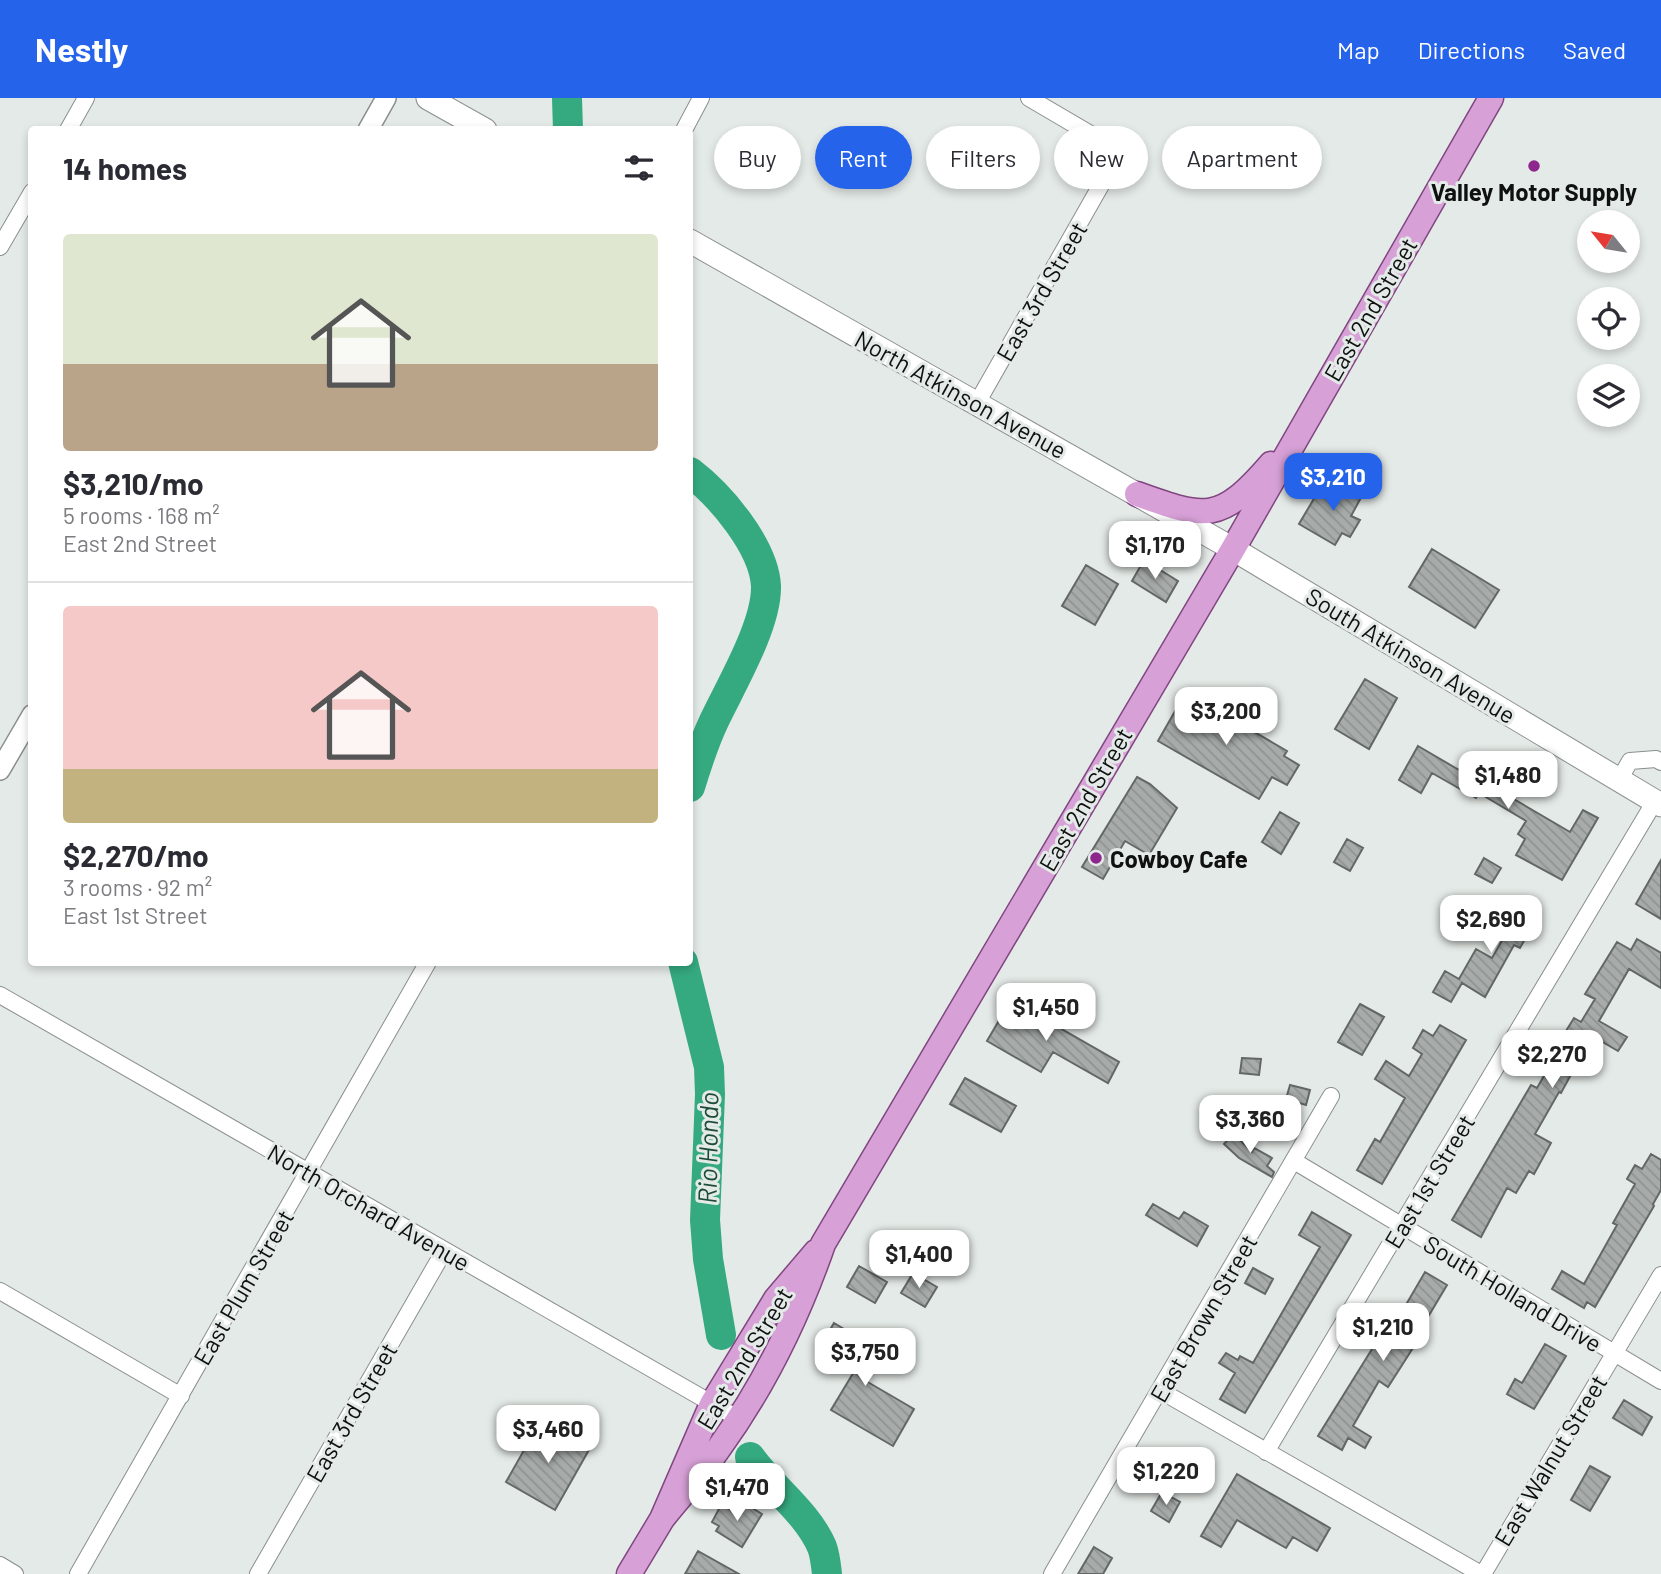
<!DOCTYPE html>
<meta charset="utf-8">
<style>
body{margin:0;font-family:Barlow,sans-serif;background:#f7f7f7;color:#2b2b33;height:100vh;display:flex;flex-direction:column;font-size:26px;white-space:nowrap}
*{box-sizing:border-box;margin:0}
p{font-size:23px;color:#7c7c81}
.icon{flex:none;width:38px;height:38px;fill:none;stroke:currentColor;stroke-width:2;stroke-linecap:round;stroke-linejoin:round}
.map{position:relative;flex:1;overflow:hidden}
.details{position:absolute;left:28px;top:28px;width:665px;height:840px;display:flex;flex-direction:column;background:#fff;border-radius:7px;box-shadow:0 4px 10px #0003}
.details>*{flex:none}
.hud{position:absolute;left:714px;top:28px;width:665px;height:63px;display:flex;gap:14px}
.needle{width:46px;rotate:300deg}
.tools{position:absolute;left:1577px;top:112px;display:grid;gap:14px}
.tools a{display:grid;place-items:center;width:63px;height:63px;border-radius:50%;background:#fff;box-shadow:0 4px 10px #0003;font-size:35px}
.price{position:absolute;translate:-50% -60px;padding:0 16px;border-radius:14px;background:#fff;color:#222;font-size:23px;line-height:46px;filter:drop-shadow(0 2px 4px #0008)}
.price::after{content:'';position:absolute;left:50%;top:42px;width:21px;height:16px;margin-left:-10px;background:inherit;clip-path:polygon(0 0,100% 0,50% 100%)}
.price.on{background:#2563eb;color:#fff}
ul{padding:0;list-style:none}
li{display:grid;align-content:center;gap:14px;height:371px;padding:0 35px}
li+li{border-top:2px solid #e1e1e2}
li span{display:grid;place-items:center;height:217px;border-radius:7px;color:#555}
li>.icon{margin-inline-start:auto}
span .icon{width:126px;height:126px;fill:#fffc;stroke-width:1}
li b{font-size:30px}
h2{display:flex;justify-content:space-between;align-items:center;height:84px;padding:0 35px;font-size:30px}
.chip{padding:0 24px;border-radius:32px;background:#fff;box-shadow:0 4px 10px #0003;font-size:24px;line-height:63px}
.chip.on{background:#2563eb;color:#fff}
header{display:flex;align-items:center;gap:42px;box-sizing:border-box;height:98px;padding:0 35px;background:#2563eb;color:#fff}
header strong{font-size:33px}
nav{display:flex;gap:38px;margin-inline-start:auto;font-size:24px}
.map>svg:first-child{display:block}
</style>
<header>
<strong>Nestly</strong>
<nav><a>Map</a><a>Directions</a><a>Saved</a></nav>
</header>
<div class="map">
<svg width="1661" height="1476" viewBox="0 0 1661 1476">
<defs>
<pattern id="building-back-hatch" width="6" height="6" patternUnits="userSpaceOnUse" patternTransform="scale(1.75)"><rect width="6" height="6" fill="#a7acaa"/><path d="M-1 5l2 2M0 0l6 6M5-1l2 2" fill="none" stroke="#8f9391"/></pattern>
</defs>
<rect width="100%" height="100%" fill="#e4eae7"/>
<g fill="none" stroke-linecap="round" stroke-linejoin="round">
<path stroke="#35aa81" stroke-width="30" d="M567 0 568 32
M690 374C720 397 764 448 766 488 767 527 731 587 714 623 704 644 697 666 690 689
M683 864 709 969 710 996 705 1122 708 1161 721 1237
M750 1359C772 1390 807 1414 822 1449 825 1457 826 1467 827 1476"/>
</g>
<path fill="url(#building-back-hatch)" stroke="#636866" stroke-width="2" d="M1340 384 1363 396 1351 418 1360 422 1350 439 1342 435 1335 447 1299 426 1322 387 1335 394Z
M1432 451 1499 492 1475 530 1409 489Z
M1144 462 1178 483 1166 504 1132 483Z
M1086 467 1118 486 1095 527 1062 508Z
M1365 581 1397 600 1369 651 1335 631Z
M1186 594 1287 653 1284 658 1299 667 1287 687 1272 679 1259 701 1158 643Z
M1418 648 1459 672 1463 665 1475 672 1480 664 1493 672 1491 674 1518 690 1512 700 1570 734 1583 712 1598 720 1562 782 1516 757 1525 741 1518 736 1526 723 1479 695 1476 700 1432 675 1421 695 1399 682Z
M1137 679 1150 686 1177 710 1149 757 1125 743 1103 781 1082 769Z
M1280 714 1299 725 1281 756 1262 744Z
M1347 741 1363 750 1350 773 1334 764Z
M1484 760 1501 770 1492 785 1475 776Z
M1661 762V821L1636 806Z
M1511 805 1521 811 1524 805 1540 814 1520 850 1514 847 1485 899 1462 885 1451 904 1433 894 1445 873 1459 881 1476 851 1492 860 1507 834 1498 829Z
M1637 841 1661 855V890L1629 871 1599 923 1627 939 1618 953 1592 938 1561 995 1559 994 1535 1036 1551 1045 1534 1076 1529 1073 1516 1095 1507 1090 1481 1139 1452 1122 1531 987 1537 990 1564 943 1561 941 1574 920 1581 924 1595 901 1585 896 1617 844 1631 852Z
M1011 902 1119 964 1108 985 1053 954 1041 974 987 943Z
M1360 906 1384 919 1362 957 1338 944Z
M1440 927 1466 942 1382 1086 1357 1072 1375 1041 1380 1044 1405 1000 1375 981 1386 963 1409 978 1422 956 1413 950 1423 932 1433 938Z
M1242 960 1261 961 1259 977 1240 975Z
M965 980 1016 1008 1001 1034 950 1006Z
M1290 987 1310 992 1306 1007 1286 1001Z
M1234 1036 1252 1054 1254 1050 1272 1060 1267 1068 1274 1074 1272 1079 1239 1060 1224 1046Z
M1651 1056 1661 1062V1092L1653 1106 1654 1108 1595 1209 1587 1204 1584 1210 1552 1191 1562 1173 1584 1186 1617 1127 1613 1125 1635 1086 1627 1081 1635 1067 1642 1071Z
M1153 1106 1179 1121 1184 1114 1208 1128 1197 1148 1146 1117Z
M1312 1114 1351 1137 1245 1315 1220 1301 1235 1275 1219 1265 1226 1255 1238 1262 1240 1258 1253 1265 1320 1149 1299 1137Z
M859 1168 887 1184 875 1205 847 1189Z
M1253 1170 1273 1181 1265 1196 1245 1185Z
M1425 1174 1447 1187 1422 1229 1425 1231 1388 1289 1379 1283 1353 1328 1371 1339 1365 1350 1348 1340 1342 1352 1318 1338 1377 1243 1379 1244 1396 1214 1400 1217Z
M913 1175 937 1189 925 1209 901 1195Z
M834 1225 883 1254 866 1283 914 1311 893 1348 831 1312 855 1272 819 1251Z
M1545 1246 1566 1258 1534 1311 1507 1296 1515 1281 1522 1285Z
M1624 1302 1652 1319 1642 1337 1613 1320Z
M541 1322 590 1350 555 1412 506 1384Z
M1590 1368 1610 1379 1590 1413 1571 1402Z
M1237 1376 1330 1430 1317 1453 1293 1439 1286 1450 1237 1422 1221 1449 1201 1438Z
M1162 1394 1180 1404 1169 1424 1151 1413Z
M744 1405 762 1416 742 1449 716 1433 719 1428 712 1424 721 1407 729 1411 732 1406 740 1411Z
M1094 1449 1112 1460 1103 1476H1078Z
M698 1453 739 1476H685Z"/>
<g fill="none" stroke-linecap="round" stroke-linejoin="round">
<defs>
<path id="minor" d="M68 32 86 0
M684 32 701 0
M0 149 32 94
M977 305 1105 80 1104 44 1029 0
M1619 682 1630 663 1656 661 1661 664
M0 897 739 1321
M1294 1063 1661 1283
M0 1193 181 1298
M1161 1293 1481 1476
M1266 1354 1655 703
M0 1467 15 1476
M78 1476 428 864
M258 1476 444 1153
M1052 1476 1331 998
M1483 1476 1661 1177"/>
<path id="tertiary" d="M368 32 386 0
M0 672 32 617"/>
<path id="secondary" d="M428 0 485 32
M690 143 1233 451 1661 707"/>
<path id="primary" d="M1137 396C1206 421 1220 425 1271 366
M662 1421C681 1397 702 1375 719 1350 764 1288 798 1218 823 1146L1233 451 1491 0
M629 1476 662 1421 712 1306 776 1201 816 1154"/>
</defs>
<use href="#minor" stroke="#8a8f8d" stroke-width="18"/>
<use href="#tertiary" stroke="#8a8f8d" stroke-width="22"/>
<use href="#secondary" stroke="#8a8f8d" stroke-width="25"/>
<use href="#primary" stroke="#804680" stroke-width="27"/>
<use href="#minor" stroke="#fff" stroke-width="16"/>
<use href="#tertiary" stroke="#fff" stroke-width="19"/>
<use href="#secondary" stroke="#fff" stroke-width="23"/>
<use href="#primary" stroke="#d7a1d7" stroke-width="24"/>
</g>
<g fill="#8d278d" stroke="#e4eae7" stroke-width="2.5">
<circle cx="1534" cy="68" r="7"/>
<circle cx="1096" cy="760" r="7"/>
</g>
<g text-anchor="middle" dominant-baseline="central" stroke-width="6" stroke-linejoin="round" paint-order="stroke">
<g font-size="24" font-weight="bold" fill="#0f1110" stroke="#e4eae7">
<text x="1534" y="93">Valley Motor Supply</text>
<text x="1110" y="760" text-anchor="start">Cowboy Cafe</text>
</g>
<g font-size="24" fill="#0f1110" stroke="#e4eae7">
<text transform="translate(1041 193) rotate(-60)">East 3rd Street</text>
<text transform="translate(1370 211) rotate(-60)">East 2nd Street</text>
<text transform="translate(961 296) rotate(29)">North Atkinson Avenue</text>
<text transform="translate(1411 557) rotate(31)">South Atkinson Avenue</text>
<text transform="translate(1085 701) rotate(-60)">East 2nd Street</text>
<text transform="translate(1429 1083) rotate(-59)">East 1st Street</text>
<text transform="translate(369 1109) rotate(30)">North Orchard Avenue</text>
<text transform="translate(243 1189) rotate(-60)">East Plum Street</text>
<text transform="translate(1513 1195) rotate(31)">South Holland Drive</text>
<text transform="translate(1203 1220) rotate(-60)">East Brown Street</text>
<text transform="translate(744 1260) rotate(-59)">East 2nd Street</text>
<text transform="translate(351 1314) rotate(-60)">East 3rd Street</text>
<text transform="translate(1550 1362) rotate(-59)">East Walnut Street</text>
</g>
<g font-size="26" font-style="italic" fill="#1c4b39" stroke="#e4eae7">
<text transform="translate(707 1050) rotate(-89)">Rio Hondo</text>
</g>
</g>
</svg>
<div class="tools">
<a><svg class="needle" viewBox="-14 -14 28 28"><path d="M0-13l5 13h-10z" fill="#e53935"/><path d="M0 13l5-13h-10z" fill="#7c7c81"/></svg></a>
<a><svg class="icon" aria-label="locate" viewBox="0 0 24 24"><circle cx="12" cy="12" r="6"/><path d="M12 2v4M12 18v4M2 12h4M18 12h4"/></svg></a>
<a><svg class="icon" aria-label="layers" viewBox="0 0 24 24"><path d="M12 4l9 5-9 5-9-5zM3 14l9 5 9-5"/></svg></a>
</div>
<b class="price on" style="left:1333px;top:415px">$3,210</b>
<b class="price" style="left:1155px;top:483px">$1,170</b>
<b class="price" style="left:1226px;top:649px">$3,200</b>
<b class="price" style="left:1508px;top:713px">$1,480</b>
<b class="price" style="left:1491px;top:857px">$2,690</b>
<b class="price" style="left:1046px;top:945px">$1,450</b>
<b class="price" style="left:1552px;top:992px">$2,270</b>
<b class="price" style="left:1250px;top:1057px">$3,360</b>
<b class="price" style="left:919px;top:1192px">$1,400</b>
<b class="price" style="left:1383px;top:1265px">$1,210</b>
<b class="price" style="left:865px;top:1290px">$3,750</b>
<b class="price" style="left:548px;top:1367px">$3,460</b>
<b class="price" style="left:1166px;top:1409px">$1,220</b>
<b class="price" style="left:737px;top:1425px">$1,470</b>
<div class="hud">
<a class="chip">Buy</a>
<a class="chip on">Rent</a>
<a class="chip">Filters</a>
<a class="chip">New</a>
<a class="chip">Apartment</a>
</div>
<section class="details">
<h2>14 homes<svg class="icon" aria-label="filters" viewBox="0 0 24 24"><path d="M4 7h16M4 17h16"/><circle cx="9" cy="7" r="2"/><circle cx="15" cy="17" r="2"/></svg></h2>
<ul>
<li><span style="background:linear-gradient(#dfe7d0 60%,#b9a48a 0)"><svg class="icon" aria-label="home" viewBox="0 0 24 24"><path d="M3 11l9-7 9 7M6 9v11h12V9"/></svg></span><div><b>$3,210/mo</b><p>5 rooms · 168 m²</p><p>East 2nd Street</p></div></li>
<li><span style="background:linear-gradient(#f6c9c9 75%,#c2b280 0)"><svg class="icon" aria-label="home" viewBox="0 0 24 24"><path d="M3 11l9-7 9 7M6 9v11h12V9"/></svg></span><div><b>$2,270/mo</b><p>3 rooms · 92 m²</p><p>East 1st Street</p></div></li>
</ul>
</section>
</div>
